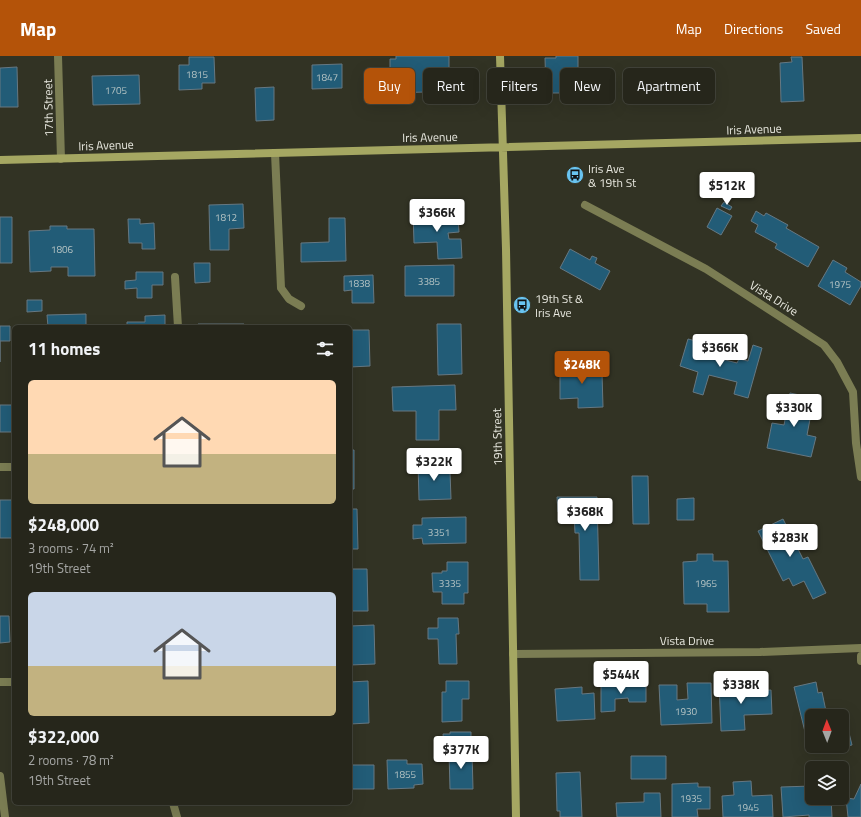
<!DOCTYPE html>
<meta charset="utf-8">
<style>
body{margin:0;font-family:"Titillium Web",sans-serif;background:#323228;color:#f1f3f6;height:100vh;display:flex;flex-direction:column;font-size:15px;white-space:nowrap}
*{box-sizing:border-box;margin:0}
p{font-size:13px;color:#a4a5a3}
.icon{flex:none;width:22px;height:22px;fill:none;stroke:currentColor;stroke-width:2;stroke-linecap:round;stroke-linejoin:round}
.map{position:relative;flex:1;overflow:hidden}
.sheet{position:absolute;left:12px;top:269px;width:340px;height:480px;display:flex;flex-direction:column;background:#26261b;border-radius:6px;box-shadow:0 4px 16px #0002,0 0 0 1px #42433a}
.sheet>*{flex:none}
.top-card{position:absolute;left:364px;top:12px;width:380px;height:36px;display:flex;gap:8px}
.needle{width:26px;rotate:359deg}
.buttons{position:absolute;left:805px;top:653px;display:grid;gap:8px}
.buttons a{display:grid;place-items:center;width:44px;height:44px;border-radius:6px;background:#26261b;box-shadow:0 4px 16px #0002,0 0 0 1px #42433a;font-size:20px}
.price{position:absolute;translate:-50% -34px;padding:0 9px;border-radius:4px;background:#fff;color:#222;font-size:13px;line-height:26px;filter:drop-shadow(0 1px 2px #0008)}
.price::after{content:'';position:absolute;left:50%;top:24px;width:12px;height:9px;margin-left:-6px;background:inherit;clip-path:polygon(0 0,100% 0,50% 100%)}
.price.active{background:#b45309;color:#fff}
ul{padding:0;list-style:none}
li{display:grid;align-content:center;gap:8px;height:212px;padding:0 16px}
li span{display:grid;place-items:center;height:124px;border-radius:6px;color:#555}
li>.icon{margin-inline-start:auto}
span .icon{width:72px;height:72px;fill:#fffc;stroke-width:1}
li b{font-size:17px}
h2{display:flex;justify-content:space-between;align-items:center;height:48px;padding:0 16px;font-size:17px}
.pill{padding:0 14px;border-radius:6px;background:#26261b;box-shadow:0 4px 16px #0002,0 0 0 1px #42433a;font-size:14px;line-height:36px}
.pill.active{background:#b45309;color:#fff}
header{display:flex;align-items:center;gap:24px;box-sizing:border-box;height:56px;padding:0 20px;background:#b45309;color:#fff}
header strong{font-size:19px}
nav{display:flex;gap:22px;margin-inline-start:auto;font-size:14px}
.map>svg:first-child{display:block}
</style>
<header>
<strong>Map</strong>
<nav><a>Map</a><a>Directions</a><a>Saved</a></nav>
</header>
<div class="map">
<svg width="861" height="761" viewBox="0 0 861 761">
<rect width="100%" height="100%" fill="#323324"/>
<path fill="#225c77" stroke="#667882" d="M396 0H449V14L430 15V20H426V36L388 37 387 22H390V3H396Z
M556 0H578V37H546L545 2H556Z
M189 1H214L215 27H202V33L179 34V9H189Z
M791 1H802L804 45 781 46 780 7 792 6Z
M342 8V32L312 33V9Z
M17 11 18 51H0V12Z
M139 19 140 48 93 49 92 20Z
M274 31V64L256 65 255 32Z
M724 146 732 151 730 154 721 150Z
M243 148 244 172 229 173V194H210L209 149Z
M717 152 732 160 721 179 707 171Z
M434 154 435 163 458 162 459 176 448 177 449 183H461L462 202 438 203 437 186 414 187 413 155Z
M756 155 764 160 766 157 788 169 786 172 819 191 808 211 775 192 777 188 755 176 758 169 751 165Z
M0 161H12V207H0Z
M329 162H345L346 205 301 206V187L329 186Z
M128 163H140V168L154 167 155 193H142V187H129Z
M50 170H67V173H94L95 220H68V211H51V215L30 216 29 175 50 174Z
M570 193 590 204 592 200 597 202 595 207 610 215 600 234 560 212Z
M833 204 847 212 845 216 861 226V230L850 249 818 230Z
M194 207H210V226L195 227Z
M454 209V240H405V210Z
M136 216H163V229H152V242H137V232L125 233V225L136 224Z
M373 219 374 247H352V234L344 235V220Z
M27 244H42V255L27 256Z
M86 258V271H48L47 259Z
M165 259V271H127V266H145V260Z
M198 268H244V271H198Z
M437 268H461L462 318 438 319Z
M0 270H10V285H0V306Z
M350 274H369L370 310 350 311Z
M688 283 709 288 706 299 737 307 739 303 748 305 753 289 762 292 748 342 734 338 737 326 709 319 703 339 693 336 698 316 680 310Z
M595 309V317H602L603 351 578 352V342L560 343V310Z
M455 329 456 354H439V384H416V355H393L392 331Z
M790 337 814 342 807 379 816 381 811 401 767 392 772 367 784 369Z
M0 349H13L14 376H0Z
M350 394H354V433H350Z
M418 407H440L441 416H450L451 443 419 444Z
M632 420H648L649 468H633Z
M557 441H597L599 524H580L579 477H575L574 456H558Z
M694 442V464H677V443Z
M0 444H13V482H0Z
M350 453H357L358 493H350Z
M466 461V487L423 488 422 482 413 483V469H422V462Z
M783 463 803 503 808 501 826 537 813 543 804 525 793 530 789 522 783 525 758 475Z
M697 498H713V505H728L729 556H707V548H684L683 506 697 505Z
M447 506H468V537H464V548H442V536H433L432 517H442V515H447Z
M350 513H367L368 555H350Z
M0 560H9L10 586 0 587Z
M438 562H458L459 578H456L457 608H439L438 583H428V572H438Z
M374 569 375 608 350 609V570Z
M368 625 369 667 350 668V626Z
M446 625H469V643H462V665L442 666V636H446Z
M742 626V635L771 634 772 658 744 659 745 674 721 675 719 627Z
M816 626 818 637 822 636 827 660H812V683L807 684 794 631Z
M687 627H711L712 667 661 669 659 629H677V644L688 643Z
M646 628V646H629L628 642 615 643V655L601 656V629Z
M582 631V638L594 637 595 663 557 665 555 633Z
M848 673 852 689 837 692 836 690H842V674Z
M450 676H471V688L444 689 443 678H450Z
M472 695 473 733H450L449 696Z
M631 700H666V723H631Z
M387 704H407V708H422L423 728 414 729V732L388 733Z
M350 709H374V733H350Z
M580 716 582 761H560V755H557L556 717Z
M751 725 752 740 772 739 773 761H723L722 740 734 739 733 726Z
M698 727V731H710V753H697L698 761H672V728Z
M861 728V761H848L846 742 854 743Z
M812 730V742H831L832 761H809V759L783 761 781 731Z
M644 737H660L661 761H617L616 747 644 746Z
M97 747H120V748H97Z"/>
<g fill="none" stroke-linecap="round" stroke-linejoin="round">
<path stroke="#7b7d53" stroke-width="8" d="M275 97 281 232 289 243 301 250
M175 221 178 271
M0 720 5 761"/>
<path stroke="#7b7d53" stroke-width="8" d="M58 0 61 103
M585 149 706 213 824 289 837 306 853 336 856 387 861 421
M0 411H14
M513 598 760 596 861 592
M861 600V605
M0 626H14
M173 747 177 761"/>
<path stroke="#a5a762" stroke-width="8" d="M500 0 506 193 516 761
M0 104 861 82"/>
</g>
<defs>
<symbol id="bus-disc" viewBox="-11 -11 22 22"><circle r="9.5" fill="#69c4f1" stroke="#323324"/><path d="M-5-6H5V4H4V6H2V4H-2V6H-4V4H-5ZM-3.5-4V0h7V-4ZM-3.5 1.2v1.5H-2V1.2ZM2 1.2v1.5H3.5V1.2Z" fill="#111"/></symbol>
</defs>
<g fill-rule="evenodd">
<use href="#bus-disc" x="565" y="109" width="20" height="20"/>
<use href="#bus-disc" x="512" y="239" width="20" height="20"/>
</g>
<g text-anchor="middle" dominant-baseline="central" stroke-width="3.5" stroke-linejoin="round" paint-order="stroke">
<g font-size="10" fill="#b6c4c4">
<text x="197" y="18">1815</text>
<text x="327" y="21">1847</text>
<text x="116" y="34">1705</text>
<text x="226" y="161">1812</text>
<text x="62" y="193">1806</text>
<text x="429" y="225">3385</text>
<text x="359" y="227">1838</text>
<text x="840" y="228">1975</text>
<text x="439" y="476">3351</text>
<text x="450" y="527">3335</text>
<text x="706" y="527">1965</text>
<text x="686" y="655">1930</text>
<text x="405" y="718">1855</text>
<text x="691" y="742">1935</text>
<text x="748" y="751">1945</text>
</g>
<g font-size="12" fill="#e7e7de" stroke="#323324">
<text transform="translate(48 52) rotate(-91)">17th Street</text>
<text transform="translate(754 73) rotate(-2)">Iris Avenue</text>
<text transform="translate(430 81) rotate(-1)">Iris Avenue</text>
<text transform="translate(106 89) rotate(-2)">Iris Avenue</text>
<text transform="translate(774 242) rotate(32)">Vista Drive</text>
<text transform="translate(497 381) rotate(-91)">19th Street</text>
<text x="687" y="584">Vista Drive</text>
</g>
<g font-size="12" fill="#e7e7de" stroke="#323324" text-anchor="start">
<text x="588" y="112">Iris Ave<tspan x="588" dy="14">&amp; 19th St</tspan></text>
<text x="535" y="242">19th St &amp;<tspan x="535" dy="14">Iris Ave</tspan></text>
</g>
</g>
</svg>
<div class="buttons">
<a><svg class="needle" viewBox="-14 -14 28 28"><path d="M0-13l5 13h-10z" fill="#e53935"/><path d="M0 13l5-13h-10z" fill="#a4a5a3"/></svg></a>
<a><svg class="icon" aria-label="layers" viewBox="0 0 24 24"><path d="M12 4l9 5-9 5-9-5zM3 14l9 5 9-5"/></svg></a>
</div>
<b class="price" style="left:727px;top:150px">$512K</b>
<b class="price" style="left:437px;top:177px">$366K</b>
<b class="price" style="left:720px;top:312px">$366K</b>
<b class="price active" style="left:582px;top:329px">$248K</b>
<b class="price" style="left:794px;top:372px">$330K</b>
<b class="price" style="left:434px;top:426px">$322K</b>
<b class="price" style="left:585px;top:476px">$368K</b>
<b class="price" style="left:790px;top:502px">$283K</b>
<b class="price" style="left:621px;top:639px">$544K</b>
<b class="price" style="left:741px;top:649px">$338K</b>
<b class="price" style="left:461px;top:714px">$377K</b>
<div class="top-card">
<a class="pill active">Buy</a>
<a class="pill">Rent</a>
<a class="pill">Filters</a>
<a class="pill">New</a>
<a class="pill">Apartment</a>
</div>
<section class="sheet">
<h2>11 homes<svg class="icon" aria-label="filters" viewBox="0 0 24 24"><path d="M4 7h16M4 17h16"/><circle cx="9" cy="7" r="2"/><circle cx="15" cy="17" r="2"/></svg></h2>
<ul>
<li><span style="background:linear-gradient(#ffd9b3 60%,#c2b280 0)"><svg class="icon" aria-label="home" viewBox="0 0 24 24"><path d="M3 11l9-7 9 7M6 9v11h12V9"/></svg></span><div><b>$248,000</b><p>3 rooms · 74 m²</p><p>19th Street</p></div></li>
<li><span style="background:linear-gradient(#c9d6e8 60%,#c2b280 0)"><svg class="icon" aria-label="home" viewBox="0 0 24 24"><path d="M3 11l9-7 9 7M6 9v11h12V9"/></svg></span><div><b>$322,000</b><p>2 rooms · 78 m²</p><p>19th Street</p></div></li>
</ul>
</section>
</div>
